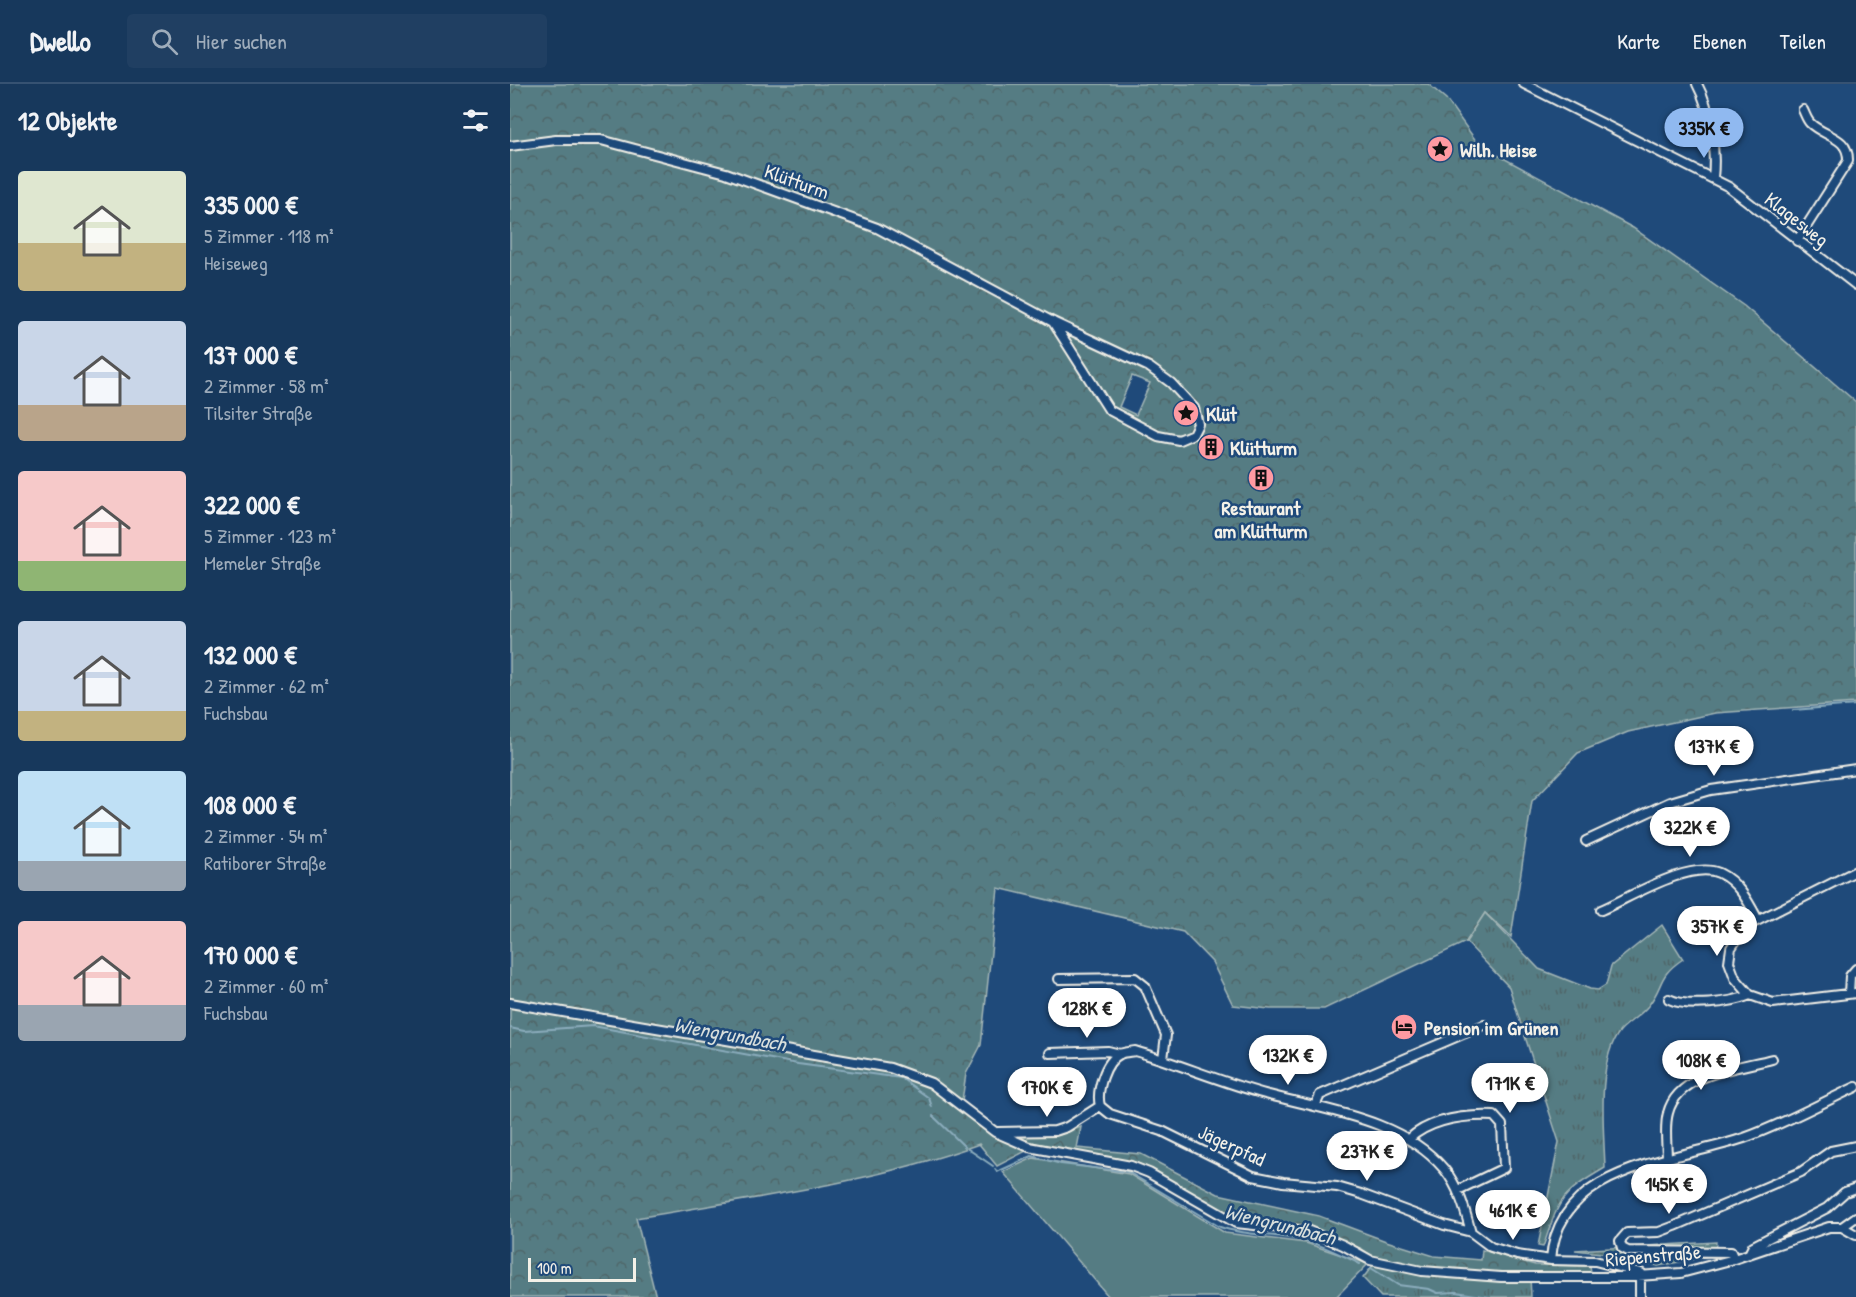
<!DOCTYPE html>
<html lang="de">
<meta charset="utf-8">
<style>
body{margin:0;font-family:"Patrick Hand",sans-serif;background:#203f62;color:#f1f3f6;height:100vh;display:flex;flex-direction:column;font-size:22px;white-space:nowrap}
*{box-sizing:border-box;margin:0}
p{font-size:20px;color:#9eacbb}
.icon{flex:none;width:33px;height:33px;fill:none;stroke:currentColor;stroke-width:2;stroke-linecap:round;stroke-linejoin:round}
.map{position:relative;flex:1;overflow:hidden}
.side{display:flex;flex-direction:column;background:#17385c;width:510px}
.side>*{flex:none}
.scale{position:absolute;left:18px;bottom:15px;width:108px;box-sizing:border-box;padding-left:6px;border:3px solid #f4f1e8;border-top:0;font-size:16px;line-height:21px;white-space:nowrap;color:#f4f1e8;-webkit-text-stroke:4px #1f4a7a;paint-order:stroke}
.price{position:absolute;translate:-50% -51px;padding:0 14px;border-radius:21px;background:#fff;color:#222;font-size:20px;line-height:39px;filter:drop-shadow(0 2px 3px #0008)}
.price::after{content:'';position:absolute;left:50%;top:36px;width:18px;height:14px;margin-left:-9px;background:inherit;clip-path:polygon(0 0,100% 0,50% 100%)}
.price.selected{background:#90b9f0;color:#111}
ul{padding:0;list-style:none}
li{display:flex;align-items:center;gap:18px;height:150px;padding:0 18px}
li span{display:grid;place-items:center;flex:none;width:168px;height:120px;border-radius:6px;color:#555}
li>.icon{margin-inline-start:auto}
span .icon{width:72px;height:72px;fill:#fffc;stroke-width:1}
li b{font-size:26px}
h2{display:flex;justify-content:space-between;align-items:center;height:72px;padding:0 18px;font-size:26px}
header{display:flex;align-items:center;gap:36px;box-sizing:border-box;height:84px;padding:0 30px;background:#17385c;border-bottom:2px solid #365272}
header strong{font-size:28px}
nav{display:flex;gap:33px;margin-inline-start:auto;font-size:21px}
.search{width:420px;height:54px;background:#203f62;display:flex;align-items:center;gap:15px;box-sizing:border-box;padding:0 21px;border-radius:6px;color:#9eacbb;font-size:22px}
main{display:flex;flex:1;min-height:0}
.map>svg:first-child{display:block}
</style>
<header>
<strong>Dwello</strong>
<div class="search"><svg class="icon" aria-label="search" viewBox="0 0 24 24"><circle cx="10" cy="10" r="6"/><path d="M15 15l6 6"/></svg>Hier suchen</div>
<nav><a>Karte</a><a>Ebenen</a><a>Teilen</a></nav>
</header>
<main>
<section class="side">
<h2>12 Objekte<svg class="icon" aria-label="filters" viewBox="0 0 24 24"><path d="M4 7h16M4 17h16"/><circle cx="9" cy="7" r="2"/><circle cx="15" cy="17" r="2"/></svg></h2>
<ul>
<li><span style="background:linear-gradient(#dfe7d0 60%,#c2b280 0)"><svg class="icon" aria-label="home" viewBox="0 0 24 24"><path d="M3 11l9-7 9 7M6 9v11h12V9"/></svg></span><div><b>335 000 €</b><p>5 Zimmer · 118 m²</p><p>Heiseweg</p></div></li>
<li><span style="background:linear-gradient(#c9d6e8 70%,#b9a48a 0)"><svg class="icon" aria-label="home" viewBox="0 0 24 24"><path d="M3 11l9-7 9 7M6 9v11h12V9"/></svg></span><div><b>137 000 €</b><p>2 Zimmer · 58 m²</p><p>Tilsiter Straße</p></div></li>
<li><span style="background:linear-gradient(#f6c9c9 75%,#8fb573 0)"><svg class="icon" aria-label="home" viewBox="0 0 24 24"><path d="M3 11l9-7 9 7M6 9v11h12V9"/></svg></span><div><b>322 000 €</b><p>5 Zimmer · 123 m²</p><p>Memeler Straße</p></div></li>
<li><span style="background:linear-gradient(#c9d6e8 75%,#c2b280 0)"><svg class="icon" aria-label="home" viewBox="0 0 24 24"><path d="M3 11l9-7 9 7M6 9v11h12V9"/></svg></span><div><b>132 000 €</b><p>2 Zimmer · 62 m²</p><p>Fuchsbau</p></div></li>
<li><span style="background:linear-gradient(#bfe0f5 75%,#9aa5b1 0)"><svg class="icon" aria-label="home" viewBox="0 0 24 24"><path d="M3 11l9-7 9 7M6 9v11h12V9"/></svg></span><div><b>108 000 €</b><p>2 Zimmer · 54 m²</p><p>Ratiborer Straße</p></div></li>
<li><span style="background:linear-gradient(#f6c9c9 70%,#9aa5b1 0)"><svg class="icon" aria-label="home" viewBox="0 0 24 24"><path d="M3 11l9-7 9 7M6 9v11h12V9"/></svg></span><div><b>170 000 €</b><p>2 Zimmer · 60 m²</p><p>Fuchsbau</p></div></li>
</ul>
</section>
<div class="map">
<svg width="1346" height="1213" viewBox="0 0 1346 1213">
<defs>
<pattern id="forest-crowns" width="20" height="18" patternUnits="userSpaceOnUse" patternTransform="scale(1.5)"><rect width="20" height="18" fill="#547c83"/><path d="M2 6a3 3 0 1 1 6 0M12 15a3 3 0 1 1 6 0" fill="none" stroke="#4f6568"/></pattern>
<pattern id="park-tufts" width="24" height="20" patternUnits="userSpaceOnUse" patternTransform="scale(1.5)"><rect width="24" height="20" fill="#547c83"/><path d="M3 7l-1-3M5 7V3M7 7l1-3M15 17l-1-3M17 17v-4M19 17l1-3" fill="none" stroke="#4f6568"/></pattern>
</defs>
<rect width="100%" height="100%" fill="#1f4a7a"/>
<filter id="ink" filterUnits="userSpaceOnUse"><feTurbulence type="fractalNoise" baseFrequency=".0167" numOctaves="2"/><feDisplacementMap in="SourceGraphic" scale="12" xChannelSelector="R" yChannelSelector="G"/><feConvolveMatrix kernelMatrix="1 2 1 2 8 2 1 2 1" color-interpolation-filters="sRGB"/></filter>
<g filter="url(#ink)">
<path fill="url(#forest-crowns)" stroke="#a4b6b6" stroke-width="1.5" fill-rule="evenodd" d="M0 0H918L936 15 969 61 1123 144 1234 222 1346 318V619L1205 629 1118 648 1068 669 1022 717 1001 853 975 829 956 858 814 925H760L723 921 702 878 673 848 488 804 471 961 456 990 451 1023 485 1048 519 1063 516 1067 487 1082 469 1060C359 1100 241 1114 126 1134L146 1213H0ZM622 292 640 299 626 331 609 323Z
M571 1043 567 1064 631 1070 708 1110 809 1132 876 1157 924 1172 971 1176 972 1166 1025 1181 1080 1182 1081 1188 957 1189 913 1185 863 1173 852 1165 798 1144 731 1138 716 1133 641 1085 625 1078 547 1066 501 1051H549Z
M1206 1158 1205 1171 1148 1182 1108 1171 1065 1166Z"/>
<path fill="url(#park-tufts)" stroke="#a4b6b6" stroke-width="1.5" d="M975 829 1029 885 1080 905 1088 906 1096 901 1101 882 1152 841 1173 875C1146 893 1155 901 1138 922 1130 932 1118 938 1110 947 1086 977 1094 1047 1095 1084 1049 1111 1050 1114 1033 1163L1028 1162 1049 1058 999 903 956 858Z
M864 1180 1020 1193 1021 1213H871L853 1194Z"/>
<path fill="#547c83" stroke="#a4b6b6" stroke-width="1.5" d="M523 1074 619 1090 715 1149 796 1159 858 1180 826 1213H599L493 1088Z"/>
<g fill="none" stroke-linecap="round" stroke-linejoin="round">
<path stroke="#8cadbd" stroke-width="2" d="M1283 626 1346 621
M0 944 14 947 83 942 288 980 391 994 419 1014 422 1023
M423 1032 455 1063
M458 1065 483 1082
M485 1085 487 1088 522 1072 551 1080 618 1088 710 1143C733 1151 756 1150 780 1154 805 1157 828 1169 850 1180
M861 1184 888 1201 919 1205 928 1209 946 1208 979 1213"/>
<defs>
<path id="minor" d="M1014 0 1219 103 1346 201
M1187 0C1201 26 1206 65 1203 94
M0 62 46 56H91L216 89 367 144 543 238 639 283 661 299 684 324 688 340 683 350 669 356 648 352 599 326 543 238
M1287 157 1338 77C1339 52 1314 53 1300 39 1297 36 1295 30 1293 26
M1076 757 1160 718 1201 706 1346 685
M1346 787 1235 843 1221 864 1219 878 1225 894 1240 911 1263 919 1346 909
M1091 826C1119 814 1180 776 1209 789 1228 798 1238 817 1247 834
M549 895 625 894 635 902 656 951 653 975
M1339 909 1340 892 1346 885
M1159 915C1177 924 1222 919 1240 911
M0 919 380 984 421 999 485 1048 519 1063 621 1082 639 1089 726 1139 799 1147 833 1161 860 1176 912 1187 991 1193H1113L1171 1189 1224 1175 1319 1143H1332L1346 1151
M540 969 598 967 610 970
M590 1022 600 1030 652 1047 743 1092 773 1098 827 1103 851 1110 934 1141 961 1148 981 1163 1007 1171 1041 1176 1085 1177 1131 1189
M590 1022C586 1007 595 977 610 970 614 968 621 968 625 967 669 980 711 998 755 1010 815 1026 892 1035 934 1085 949 1103 955 1126 961 1148
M805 1022 810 1011 974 941
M488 1048 545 1047 557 1043 590 1022
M899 1055C921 1035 955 1031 984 1032L992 1041 994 1084 948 1106
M1157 1075C1157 1060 1154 1043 1158 1029 1168 989 1228 984 1262 975
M1332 1143 1346 1133
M1239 1170 1243 1162 1317 1124 1335 1108 1346 1104
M1224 1175 1221 1168 1118 1167 1112 1164 1110 1157 1117 1149 1149 1148 1165 1142 1291 1088 1321 1067 1346 1062
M1041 1176C1047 1081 1164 1078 1234 1054 1272 1041 1309 1020 1346 1003
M1130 1213V1192"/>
</defs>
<use href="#minor" stroke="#f4f1e8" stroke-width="12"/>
<use href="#minor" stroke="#1f4a7a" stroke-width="8"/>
</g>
</g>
<defs>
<symbol id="sight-disc" viewBox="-11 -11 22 22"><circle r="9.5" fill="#ff9aa2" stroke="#1f4a7a"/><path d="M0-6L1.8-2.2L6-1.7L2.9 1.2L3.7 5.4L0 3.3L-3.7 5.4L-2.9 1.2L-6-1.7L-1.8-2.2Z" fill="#111"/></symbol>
<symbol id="building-disc" viewBox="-11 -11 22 22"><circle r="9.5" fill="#ff9aa2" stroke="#1f4a7a"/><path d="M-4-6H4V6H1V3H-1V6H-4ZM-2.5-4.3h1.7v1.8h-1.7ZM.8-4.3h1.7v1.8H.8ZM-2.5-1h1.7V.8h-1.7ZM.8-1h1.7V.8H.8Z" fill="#111"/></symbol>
<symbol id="hotel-disc" viewBox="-11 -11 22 22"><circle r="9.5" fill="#ff9aa2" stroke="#1f4a7a"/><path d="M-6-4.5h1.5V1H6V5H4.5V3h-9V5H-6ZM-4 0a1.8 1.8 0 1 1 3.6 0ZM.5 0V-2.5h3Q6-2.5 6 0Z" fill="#111"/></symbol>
</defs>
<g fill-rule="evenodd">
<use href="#sight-disc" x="915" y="50" width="30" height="30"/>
<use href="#sight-disc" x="661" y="314" width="30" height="30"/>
<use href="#building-disc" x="686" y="348" width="30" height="30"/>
<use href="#building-disc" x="736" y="379" width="30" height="30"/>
<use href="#hotel-disc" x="879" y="928" width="30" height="30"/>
</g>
<g text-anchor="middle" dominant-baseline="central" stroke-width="5" stroke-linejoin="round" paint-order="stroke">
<g font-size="20" font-weight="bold" fill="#f4f1e8" stroke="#1f4a7a" text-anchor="start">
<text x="950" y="65">Wilh. Heise</text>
<text x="696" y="329">Klüt</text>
<text x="720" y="363">Klütturm</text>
<text x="751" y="423" text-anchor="middle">Restaurant<tspan x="751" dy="23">am Klütturm</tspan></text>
<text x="914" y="943">Pension im Grünen</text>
</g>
<g font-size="20" fill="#f4f1e8" stroke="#1f4a7a">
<text transform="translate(287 97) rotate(20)">Klütturm</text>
<text transform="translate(1287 135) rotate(38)">Klagesweg</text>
<text transform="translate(722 1061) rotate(25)">Jägerpfad</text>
<text transform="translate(1143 1171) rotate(-5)">Riepenstraße</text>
</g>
<g font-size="21" font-style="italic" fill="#dae0dd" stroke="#1f4a7a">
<text transform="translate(220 950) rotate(10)">Wiengrundbach</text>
<text transform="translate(770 1140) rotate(14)">Wiengrundbach</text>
</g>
</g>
</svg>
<div class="scale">100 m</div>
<b class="price selected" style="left:1194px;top:75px">335K €</b>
<b class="price" style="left:1204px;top:693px">137K €</b>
<b class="price" style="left:1180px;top:774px">322K €</b>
<b class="price" style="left:1207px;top:873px">357K €</b>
<b class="price" style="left:577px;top:955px">128K €</b>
<b class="price" style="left:778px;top:1002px">132K €</b>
<b class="price" style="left:1191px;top:1007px">108K €</b>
<b class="price" style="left:1000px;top:1030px">171K €</b>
<b class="price" style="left:537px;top:1034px">170K €</b>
<b class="price" style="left:857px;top:1098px">237K €</b>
<b class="price" style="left:1159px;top:1131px">145K €</b>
<b class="price" style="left:1003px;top:1157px">461K €</b>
</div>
</main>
